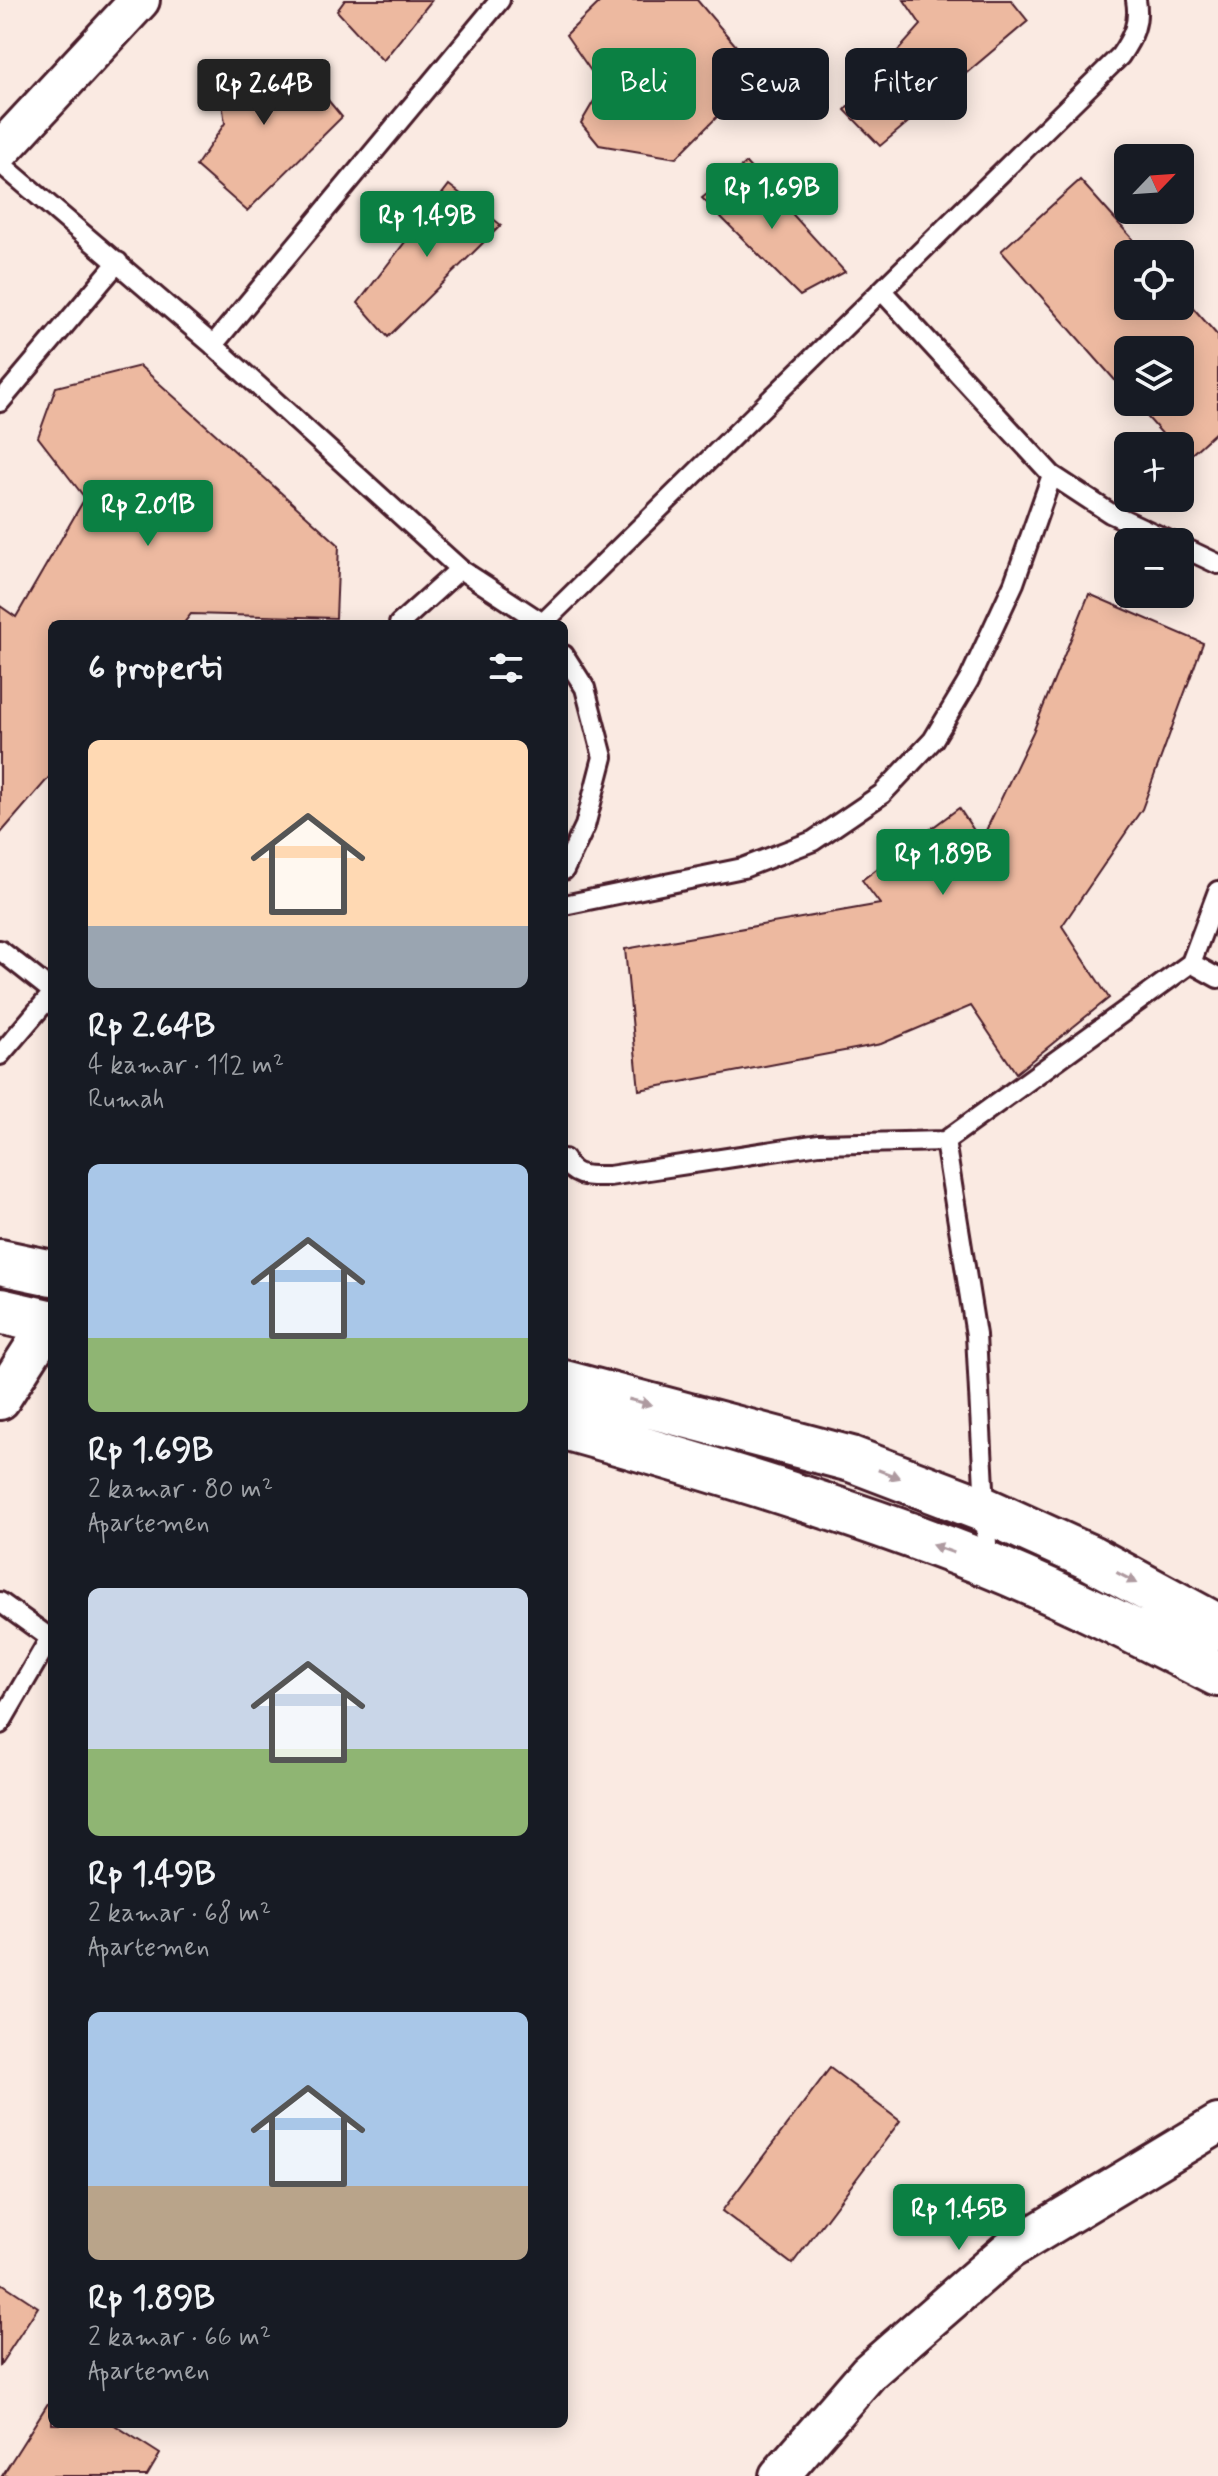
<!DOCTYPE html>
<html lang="id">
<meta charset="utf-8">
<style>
body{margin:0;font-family:Mynerve,sans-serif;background:#20242c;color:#f1f3f6;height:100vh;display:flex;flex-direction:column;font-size:30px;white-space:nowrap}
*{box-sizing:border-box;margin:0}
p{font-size:26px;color:#9ea1a6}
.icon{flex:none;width:44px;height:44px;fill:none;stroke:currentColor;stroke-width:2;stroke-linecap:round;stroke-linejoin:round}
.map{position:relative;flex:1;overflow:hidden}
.side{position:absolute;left:48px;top:620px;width:520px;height:1808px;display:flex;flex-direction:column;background:#171b24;border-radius:12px;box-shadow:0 4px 20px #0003}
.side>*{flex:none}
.guide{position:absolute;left:592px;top:48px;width:506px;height:72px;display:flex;gap:16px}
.needle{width:52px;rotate:65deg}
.controls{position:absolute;left:1114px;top:144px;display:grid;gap:16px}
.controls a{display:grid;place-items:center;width:80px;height:80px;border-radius:12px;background:#171b24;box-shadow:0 4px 20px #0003;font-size:40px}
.price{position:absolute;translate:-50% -68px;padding:0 18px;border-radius:8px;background:#0b8043;color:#fff;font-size:26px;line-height:52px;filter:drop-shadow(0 2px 4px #0008)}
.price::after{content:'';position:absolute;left:50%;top:48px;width:24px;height:18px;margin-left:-12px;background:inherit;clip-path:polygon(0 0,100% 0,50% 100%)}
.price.selected{background:#222;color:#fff}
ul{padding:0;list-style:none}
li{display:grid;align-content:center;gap:16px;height:424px;padding:0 40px}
li span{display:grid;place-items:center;height:248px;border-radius:12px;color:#555}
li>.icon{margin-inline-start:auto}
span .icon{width:144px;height:144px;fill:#fffc;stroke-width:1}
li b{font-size:34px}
h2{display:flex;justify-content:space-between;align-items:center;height:96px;padding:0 40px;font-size:34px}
.pill{padding:0 28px;border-radius:12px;background:#171b24;box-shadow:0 4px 20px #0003;font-size:28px;line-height:72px}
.pill.selected{background:#0b8043;color:#fff}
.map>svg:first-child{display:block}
</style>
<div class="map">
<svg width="1218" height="2476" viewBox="0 0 1218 2476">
<rect width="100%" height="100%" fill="#faeae2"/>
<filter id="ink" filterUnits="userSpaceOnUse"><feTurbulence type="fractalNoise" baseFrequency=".0125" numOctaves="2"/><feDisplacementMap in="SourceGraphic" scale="16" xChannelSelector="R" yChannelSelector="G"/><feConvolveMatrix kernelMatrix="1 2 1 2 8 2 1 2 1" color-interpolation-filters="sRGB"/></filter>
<g filter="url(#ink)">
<path fill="#edb9a0" stroke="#4a1f2b" stroke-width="2" d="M345 0H432L383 61 337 11Z
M602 0H697L760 74 676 158 599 145 581 123 602 87 566 35Z
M904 0H1011L1028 21 880 146 845 110 921 25Z
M216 63 300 66 342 117 247 211 196 166 225 123Z
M746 163 845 272 800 296 702 198Z
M1080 180 1146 254H1128V306H1180V293L1218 336V430L1185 460 1180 454V446H1173L1134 402H1180V350H1128V395L1001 251Z
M449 185 501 225 388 337 358 303Z
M140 366 339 545 336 618 191 614 183 624H52V774L0 834V606L16 617 85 498 38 437 56 387Z
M1089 594 1203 643 1142 809 1062 926 1109 998 1016 1073 971 1006 881 1044 639 1090 625 949 880 904 862 880 959 808 981 841 1033 732Z
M830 2068 900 2121 792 2264 722 2211Z
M0 2282 38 2307 0 2365Z
M52 2397V2424H113L160 2454 147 2476H2Z"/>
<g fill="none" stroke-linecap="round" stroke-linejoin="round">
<defs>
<path id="service" d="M0 163 213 345 460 569 544 624
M882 291 1052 475 1110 513 1172 542
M213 345 500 0
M0 402 118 262
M1180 546 1218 564
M543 623 1120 56C1133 37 1140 23 1136 0
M399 624 460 569
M564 655 585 688 603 757 585 826 564 870
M564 905 743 868 813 841 882 794 933 740 969 680 1014 583 1052 475
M0 950 52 991
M1191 963 1218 978
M0 1055 52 994
M945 1141 976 1335 988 1563
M564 1159C574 1179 590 1176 609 1176L819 1144 945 1141 1191 963 1218 891
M0 1602 50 1638 0 1724"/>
<path id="minor" d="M0 151 140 0
M0 1400 52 1319
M779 2476 869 2372 1009 2250 1218 2124"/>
<path id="trunk" d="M0 1262 52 1273
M0 1311 52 1323
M564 1383 851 1459 985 1510 1091 1558 1218 1627
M564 1427C707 1467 849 1510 987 1564 1066 1596 1142 1635 1218 1674"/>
</defs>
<use href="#service" stroke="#4a1f2b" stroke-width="24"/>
<use href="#minor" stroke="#4a1f2b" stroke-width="44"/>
<use href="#trunk" stroke="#4a1f2b" stroke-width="50"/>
<use href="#service" stroke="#fff" stroke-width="18"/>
<use href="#minor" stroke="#fff" stroke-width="38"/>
<use href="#trunk" stroke="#fff" stroke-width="44"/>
</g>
<defs><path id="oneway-solid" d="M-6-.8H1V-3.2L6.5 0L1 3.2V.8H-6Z" transform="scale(2)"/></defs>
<g fill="#ae9aa0">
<use href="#oneway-solid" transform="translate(640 1402) rotate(14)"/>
<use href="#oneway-solid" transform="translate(889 1474) rotate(21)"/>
<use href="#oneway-solid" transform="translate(943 1549) rotate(-160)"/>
<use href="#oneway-solid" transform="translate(1127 1578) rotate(28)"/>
</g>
</g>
</svg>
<div class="controls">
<a><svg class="needle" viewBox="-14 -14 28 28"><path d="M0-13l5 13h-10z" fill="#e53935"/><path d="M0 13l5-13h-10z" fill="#9ea1a6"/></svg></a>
<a><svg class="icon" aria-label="locate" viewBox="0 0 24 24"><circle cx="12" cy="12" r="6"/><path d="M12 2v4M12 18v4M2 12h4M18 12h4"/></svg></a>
<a><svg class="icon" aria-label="layers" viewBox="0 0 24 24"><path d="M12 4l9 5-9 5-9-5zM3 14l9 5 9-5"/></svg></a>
<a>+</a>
<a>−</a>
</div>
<b class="price selected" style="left:264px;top:127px">Rp 2.64B</b>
<b class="price" style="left:772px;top:231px">Rp 1.69B</b>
<b class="price" style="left:427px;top:259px">Rp 1.49B</b>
<b class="price" style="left:148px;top:548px">Rp 2.01B</b>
<b class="price" style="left:943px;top:897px">Rp 1.89B</b>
<b class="price" style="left:959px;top:2252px">Rp 1.45B</b>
<div class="guide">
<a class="pill selected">Beli</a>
<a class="pill">Sewa</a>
<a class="pill">Filter</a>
</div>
<section class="side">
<h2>6 properti<svg class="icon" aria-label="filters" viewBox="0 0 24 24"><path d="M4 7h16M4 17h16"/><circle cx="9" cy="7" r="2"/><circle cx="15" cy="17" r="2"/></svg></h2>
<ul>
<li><span style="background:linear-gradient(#ffd9b3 75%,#9aa5b1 0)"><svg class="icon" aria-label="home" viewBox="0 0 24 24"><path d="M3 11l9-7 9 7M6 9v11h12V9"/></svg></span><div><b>Rp 2.64B</b><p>4 kamar · 112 m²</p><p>Rumah</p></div></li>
<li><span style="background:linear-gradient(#a9c7e8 70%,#8fb573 0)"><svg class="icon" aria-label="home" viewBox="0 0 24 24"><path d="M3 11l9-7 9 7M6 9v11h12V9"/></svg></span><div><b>Rp 1.69B</b><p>2 kamar · 80 m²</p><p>Apartemen</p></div></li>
<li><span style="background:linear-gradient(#c9d6e8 65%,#8fb573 0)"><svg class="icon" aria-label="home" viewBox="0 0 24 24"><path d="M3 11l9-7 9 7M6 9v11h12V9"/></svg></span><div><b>Rp 1.49B</b><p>2 kamar · 68 m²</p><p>Apartemen</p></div></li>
<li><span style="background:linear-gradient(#a9c7e8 70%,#b9a48a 0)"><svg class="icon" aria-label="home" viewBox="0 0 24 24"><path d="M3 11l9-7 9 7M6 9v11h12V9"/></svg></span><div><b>Rp 1.89B</b><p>2 kamar · 66 m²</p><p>Apartemen</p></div></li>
</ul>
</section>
</div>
